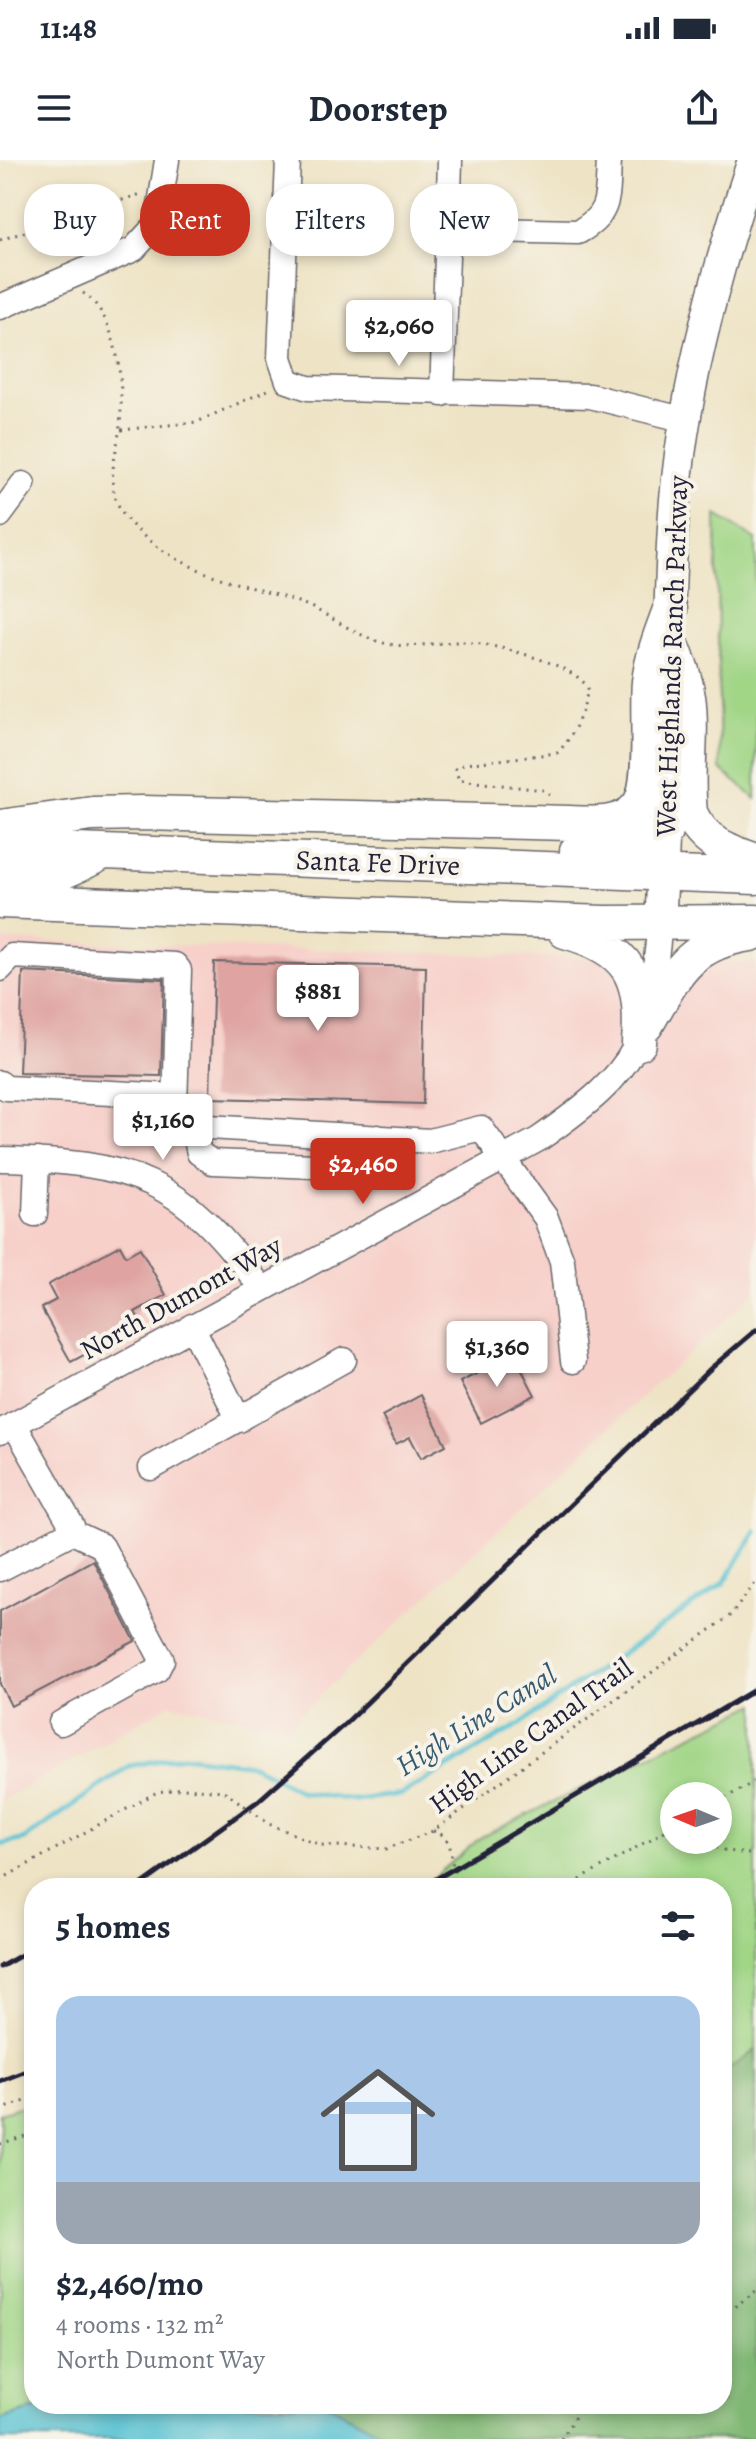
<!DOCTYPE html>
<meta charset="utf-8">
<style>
body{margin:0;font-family:Alegreya,serif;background:#f2f2f3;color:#1f2937;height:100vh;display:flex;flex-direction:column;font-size:30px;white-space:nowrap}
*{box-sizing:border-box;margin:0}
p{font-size:26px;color:#747a83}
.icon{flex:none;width:44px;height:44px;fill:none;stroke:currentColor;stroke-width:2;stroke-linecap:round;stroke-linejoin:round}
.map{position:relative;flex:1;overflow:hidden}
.panel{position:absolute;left:24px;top:1718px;width:708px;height:536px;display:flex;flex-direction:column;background:#fff;border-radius:32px;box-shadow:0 4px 12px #0003}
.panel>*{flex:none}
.banner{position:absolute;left:24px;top:24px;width:708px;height:72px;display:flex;gap:16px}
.needle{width:52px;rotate:272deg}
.buttons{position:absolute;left:660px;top:1622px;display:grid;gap:16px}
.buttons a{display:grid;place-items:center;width:72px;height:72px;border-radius:50%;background:#fff;box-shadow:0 4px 12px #0003;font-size:40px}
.price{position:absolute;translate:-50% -68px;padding:0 18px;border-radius:8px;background:#fff;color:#222;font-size:26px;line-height:52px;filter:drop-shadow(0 2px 4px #0008)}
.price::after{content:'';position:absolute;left:50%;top:48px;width:24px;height:18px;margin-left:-12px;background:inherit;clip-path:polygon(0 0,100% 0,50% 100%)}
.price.active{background:#c8321e;color:#fff}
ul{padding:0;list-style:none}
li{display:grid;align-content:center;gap:16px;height:424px;padding:0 32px}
li span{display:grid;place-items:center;height:248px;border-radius:24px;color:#555}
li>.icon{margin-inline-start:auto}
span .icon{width:144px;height:144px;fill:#fffc;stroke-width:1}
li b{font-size:34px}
h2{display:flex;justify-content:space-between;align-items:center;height:96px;padding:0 32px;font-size:34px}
.chip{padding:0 28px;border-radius:32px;background:#fff;box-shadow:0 4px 12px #0003;font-size:28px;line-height:72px}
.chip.active{background:#c8321e;color:#fff}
.status{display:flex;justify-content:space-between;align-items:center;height:56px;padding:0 40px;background:#fff;direction:ltr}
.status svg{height:22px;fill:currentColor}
header{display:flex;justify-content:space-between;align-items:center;height:104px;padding:0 32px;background:#fff;font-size:36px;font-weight:700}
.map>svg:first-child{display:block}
</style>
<div class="status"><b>11:48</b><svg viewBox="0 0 49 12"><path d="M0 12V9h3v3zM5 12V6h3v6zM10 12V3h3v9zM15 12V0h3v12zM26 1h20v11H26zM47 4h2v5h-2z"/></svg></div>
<header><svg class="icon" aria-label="menu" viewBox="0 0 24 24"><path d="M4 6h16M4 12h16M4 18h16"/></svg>Doorstep<svg class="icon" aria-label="share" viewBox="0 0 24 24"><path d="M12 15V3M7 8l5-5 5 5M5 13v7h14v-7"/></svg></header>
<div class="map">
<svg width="756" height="2279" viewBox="0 0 756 2279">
<rect width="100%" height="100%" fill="#f7f3e8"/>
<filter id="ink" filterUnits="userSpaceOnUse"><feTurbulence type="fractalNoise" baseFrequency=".0125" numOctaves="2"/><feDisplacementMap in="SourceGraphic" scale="16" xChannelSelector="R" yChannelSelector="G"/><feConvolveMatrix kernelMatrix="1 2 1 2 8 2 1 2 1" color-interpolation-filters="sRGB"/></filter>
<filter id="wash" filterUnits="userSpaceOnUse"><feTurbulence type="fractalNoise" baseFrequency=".006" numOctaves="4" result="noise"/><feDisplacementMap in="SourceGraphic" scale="32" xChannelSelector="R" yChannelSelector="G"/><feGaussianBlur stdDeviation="1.8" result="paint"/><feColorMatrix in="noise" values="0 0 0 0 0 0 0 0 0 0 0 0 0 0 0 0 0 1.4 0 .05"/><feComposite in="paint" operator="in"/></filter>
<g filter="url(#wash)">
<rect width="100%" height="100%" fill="#eee3c5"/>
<path fill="#f7d0ca" d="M0 780 756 803V1131L286 1567 171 1544 0 1642Z"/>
<path fill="#a1d687" stroke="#627c61" stroke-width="2" fill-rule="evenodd" d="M716 354 756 380V639L720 609Z
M756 1544V2279H0V1953L34 1942V2244H722V1728H422L481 1677ZM674 1636H718V1680H674Z"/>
<path fill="#80b774" stroke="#516c58" stroke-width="2" d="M756 1890V2279H0V2260L51 2244H722V1914Z"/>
<path fill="#57c1d2" stroke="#3c7286" stroke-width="2" d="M51 2244H327L393 2279H0V2260Z"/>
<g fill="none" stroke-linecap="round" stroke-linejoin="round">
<path stroke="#57c1d2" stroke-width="5" d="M0 1685 25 1679 129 1606 183 1596 253 1605 301 1632 355 1640 402 1634 520 1564 724 1423 756 1371"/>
</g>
<g id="blocks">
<path fill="#dfa4a2" d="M214 802 426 807 423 944 210 938Z
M23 812 164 819 161 916 19 913Z
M120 1085 126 1096 140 1088 166 1135 135 1152 142 1164 71 1202 41 1148 56 1140 48 1125Z
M514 1195 535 1235 481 1263 460 1222Z
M421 1235 446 1285 421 1298 410 1277 396 1284 382 1256Z
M93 1400 135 1481 11 1546 0 1524V1451Z"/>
</g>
</g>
<g filter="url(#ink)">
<use href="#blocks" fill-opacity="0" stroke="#69666b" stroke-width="2"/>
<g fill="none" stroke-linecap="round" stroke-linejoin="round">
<defs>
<path id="minor" d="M288 0 280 198 288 221 308 228 590 236 686 260
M450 0 448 69 578 72C612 54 607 35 609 0
M0 147 134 89 157 64 167 0
M442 234 448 69
M0 355 23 324
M0 809 12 796 175 805 179 810 175 948 182 961 193 966 430 981 481 968 546 1058 562 1101 573 1201
M0 923 6 928 175 936
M193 966 199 993 212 1002 367 1008 374 1000 377 977
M0 999C134 1002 182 1018 261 1128
M35 1054 37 1000
M192 1166 239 1260
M0 1272 539 979C642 907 648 885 660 762
M151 1308 344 1200
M0 1409 66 1375 72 1366 14 1264
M61 1563 157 1510 162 1500 102 1386 70 1371"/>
<path id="major" d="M660 762C669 630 665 499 673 367 680 243 714 118 753 0"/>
<path id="highway" d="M669 479C704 549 683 583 690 653 703 682 727 691 756 701
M0 667 92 654 142 653 570 663C592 664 624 667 639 645 654 624 646 551 649 522 652 497 661 474 670 450
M0 688 756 717
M577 691H612L665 672
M0 721C42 722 62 714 98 695
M0 741 605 763 756 762
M565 771C630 789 644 817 639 883
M646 865C675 815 689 782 751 774"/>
</defs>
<use href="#minor" stroke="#69666b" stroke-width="27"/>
<use href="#major" stroke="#69666b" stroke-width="33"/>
<use href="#highway" stroke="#69666b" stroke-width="37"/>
<path stroke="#69666b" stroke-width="3" stroke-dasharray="2 6" stroke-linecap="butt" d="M0 80 141 34
M83 133C120 157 125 233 119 273 116 295 108 317 116 339 125 367 161 391 185 403 223 423 267 430 306 445 332 456 360 479 388 484 412 489 441 481 466 482 492 484 578 504 588 529 584 551 573 578 557 593L464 604 455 609 459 620 543 630 553 637
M121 270 197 262 270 229
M718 1642 756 1621
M433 1671C455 1677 451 1699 454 1718L441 1728
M693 1680 727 1691 756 1695
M0 1720 157 1632 184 1628 224 1631 269 1664 321 1685 386 1689 433 1671 731 1455 756 1422
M566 1728 670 1668 674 1671
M0 1950 34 1938
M0 1984 34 1973
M722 2156 756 2131
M561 2279 583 2244"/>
<use href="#minor" stroke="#fff" stroke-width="24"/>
<use href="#major" stroke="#fff" stroke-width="30"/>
<use href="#highway" stroke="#fff" stroke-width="34"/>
<path stroke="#22223b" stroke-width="5" d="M137 1728 258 1641 346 1563 709 1210 756 1170
M421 1728 756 1529
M0 1807 34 1788
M0 1921 34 1908"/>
</g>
</g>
<g text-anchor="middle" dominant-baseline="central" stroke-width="8" stroke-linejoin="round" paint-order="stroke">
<g font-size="28" fill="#22223b" stroke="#f7f3e8">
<text transform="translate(672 496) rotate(-88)">West Highlands Ranch Parkway</text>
<text transform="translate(378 703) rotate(2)">Santa Fe Drive</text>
<text transform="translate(181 1138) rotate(-29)">North Dumont Way</text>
<text transform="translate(531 1576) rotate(-36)">High Line Canal Trail</text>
</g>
<g font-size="30" font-style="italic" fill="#355a70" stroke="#f7f3e8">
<text transform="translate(476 1560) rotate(-32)">High Line Canal</text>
</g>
</g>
</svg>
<div class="buttons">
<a><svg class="needle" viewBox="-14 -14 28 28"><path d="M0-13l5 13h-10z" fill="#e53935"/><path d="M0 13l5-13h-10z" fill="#747a83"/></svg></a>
</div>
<b class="price" style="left:399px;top:208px">$2,060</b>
<b class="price" style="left:318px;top:873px">$881</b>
<b class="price" style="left:163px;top:1002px">$1,160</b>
<b class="price active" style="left:363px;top:1046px">$2,460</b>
<b class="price" style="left:497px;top:1229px">$1,360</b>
<div class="banner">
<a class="chip">Buy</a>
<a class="chip active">Rent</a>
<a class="chip">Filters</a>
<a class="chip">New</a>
</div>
<section class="panel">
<h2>5 homes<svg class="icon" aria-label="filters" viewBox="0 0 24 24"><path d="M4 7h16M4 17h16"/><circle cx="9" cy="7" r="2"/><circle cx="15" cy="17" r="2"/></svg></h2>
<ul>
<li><span style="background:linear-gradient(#a9c7e8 75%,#9aa5b1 0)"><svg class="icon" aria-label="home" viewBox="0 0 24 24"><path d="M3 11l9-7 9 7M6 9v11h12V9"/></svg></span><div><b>$2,460/mo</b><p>4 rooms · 132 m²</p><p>North Dumont Way</p></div></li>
</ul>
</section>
</div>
